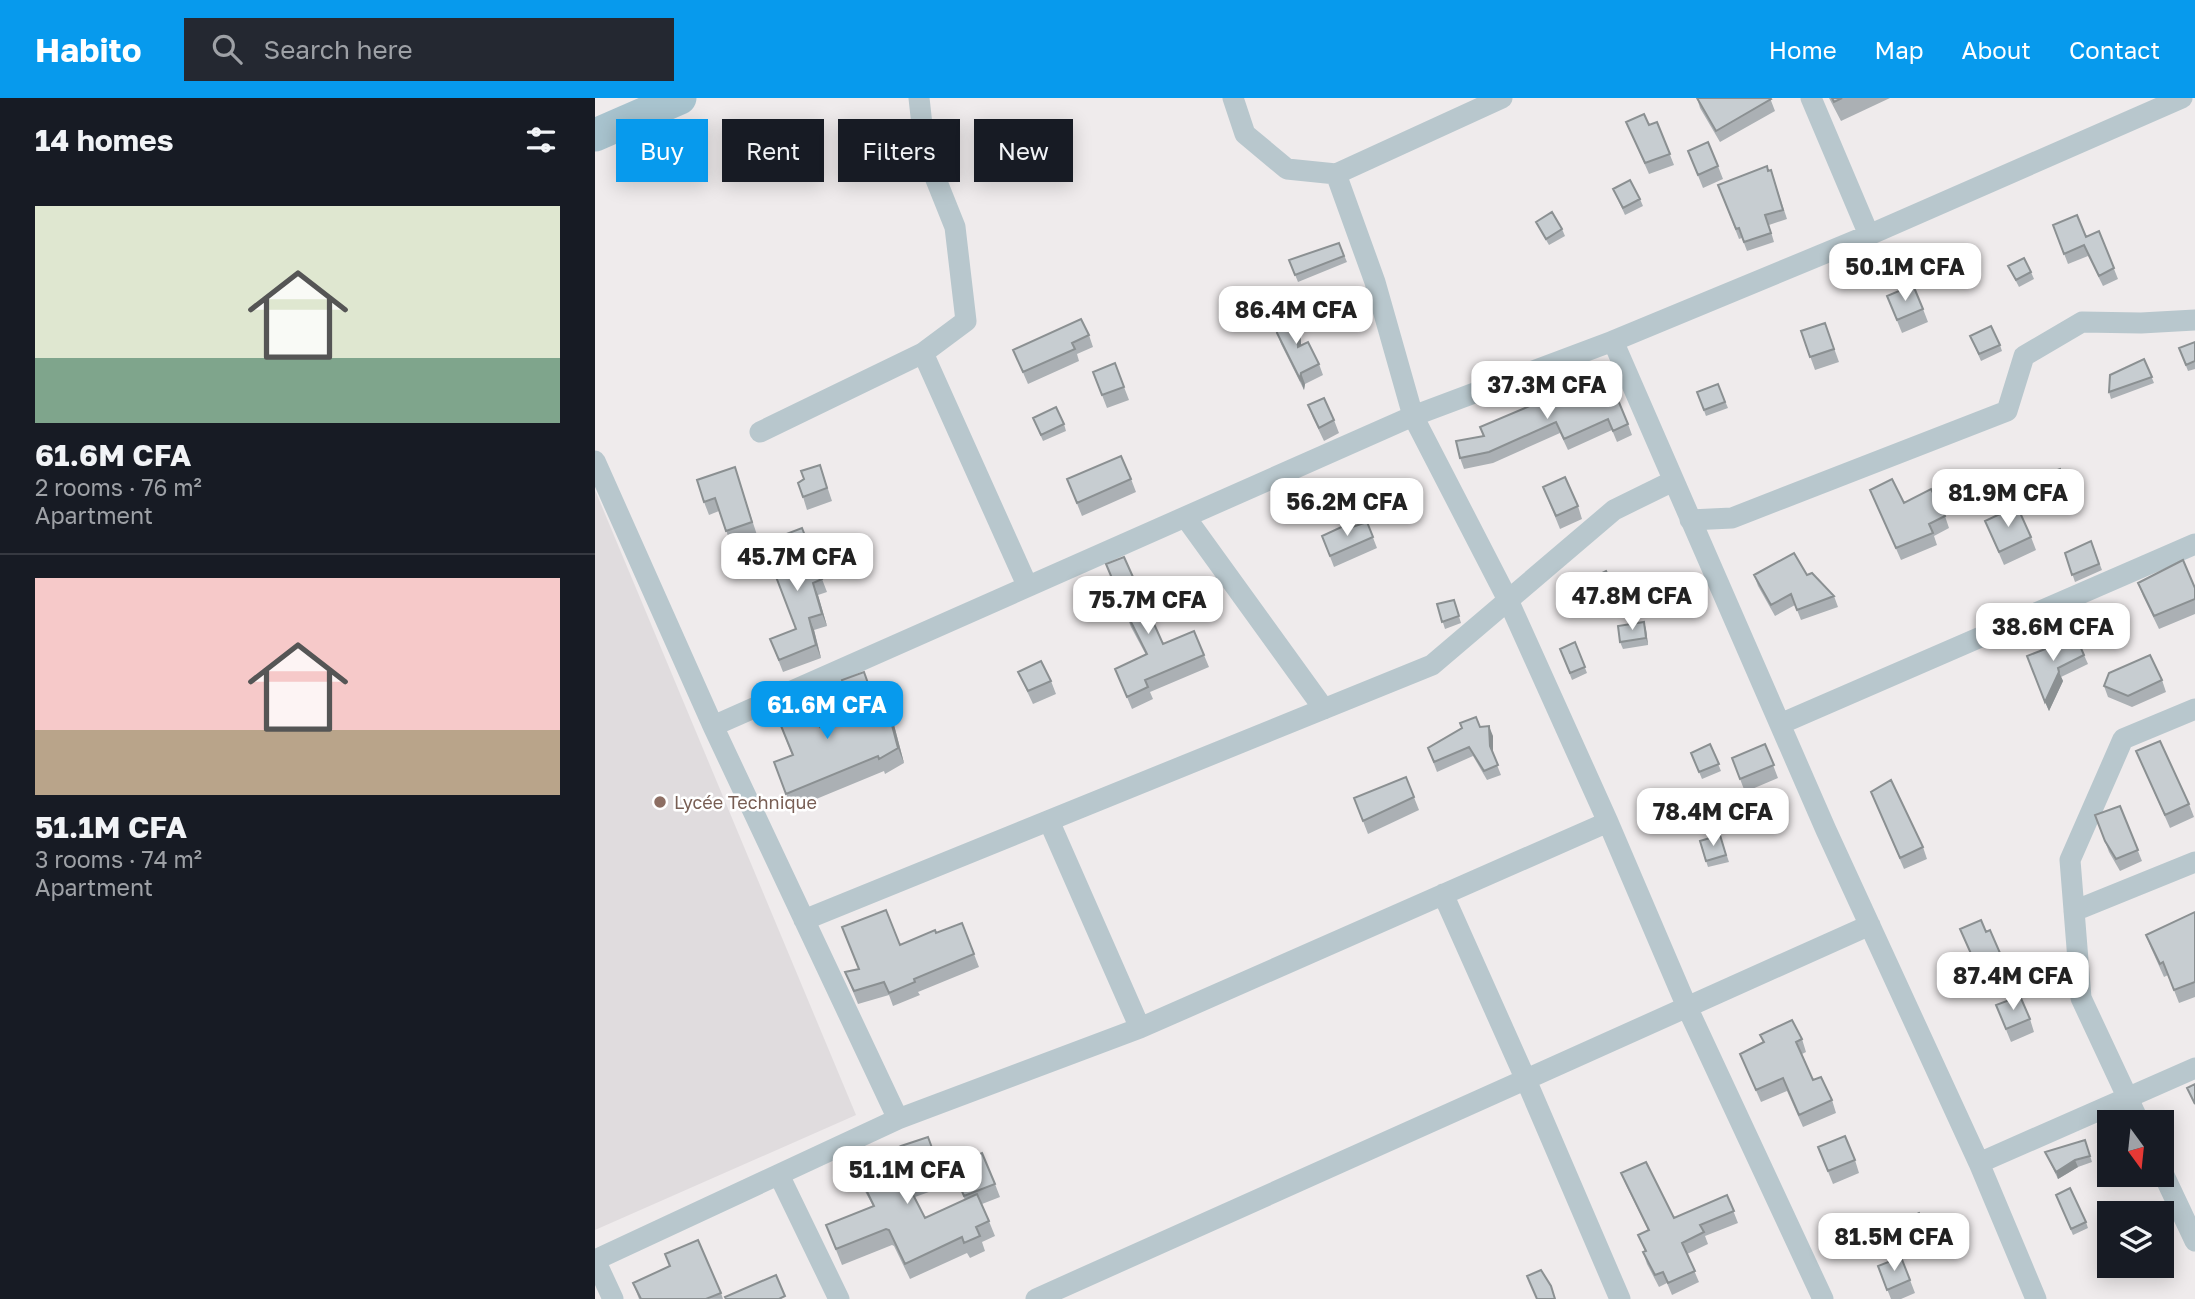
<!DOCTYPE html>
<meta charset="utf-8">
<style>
body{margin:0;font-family:"Golos Text",sans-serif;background:#242831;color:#f1f3f6;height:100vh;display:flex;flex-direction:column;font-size:26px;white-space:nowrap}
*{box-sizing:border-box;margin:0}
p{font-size:23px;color:#9ea1a6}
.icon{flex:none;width:38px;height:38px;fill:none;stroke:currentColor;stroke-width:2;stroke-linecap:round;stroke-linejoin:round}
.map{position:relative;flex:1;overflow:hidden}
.side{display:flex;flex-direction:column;background:#171b24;width:595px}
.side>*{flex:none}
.banner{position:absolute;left:21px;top:21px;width:665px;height:63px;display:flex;gap:14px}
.needle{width:46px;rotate:165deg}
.buttons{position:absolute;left:1502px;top:1012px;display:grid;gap:14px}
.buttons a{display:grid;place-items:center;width:77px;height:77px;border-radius:0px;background:#171b24;box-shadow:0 4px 18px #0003;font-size:35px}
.price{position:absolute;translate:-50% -60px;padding:0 16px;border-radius:14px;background:#fff;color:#222;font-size:23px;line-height:46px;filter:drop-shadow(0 2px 4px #0008)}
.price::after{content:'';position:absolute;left:50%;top:42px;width:21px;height:16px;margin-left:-10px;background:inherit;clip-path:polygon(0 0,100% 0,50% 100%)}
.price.on{background:#079aed;color:#fff}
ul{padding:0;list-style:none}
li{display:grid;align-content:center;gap:14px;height:371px;padding:0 35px}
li+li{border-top:2px solid #363941}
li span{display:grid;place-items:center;height:217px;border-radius:0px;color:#555}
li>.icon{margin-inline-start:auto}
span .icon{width:126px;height:126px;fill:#fffc;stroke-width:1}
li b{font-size:30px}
h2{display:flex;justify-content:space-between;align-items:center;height:84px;padding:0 35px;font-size:30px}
.chip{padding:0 24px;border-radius:0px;background:#171b24;box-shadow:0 4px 18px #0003;font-size:24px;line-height:63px}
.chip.on{background:#079aed;color:#fff}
header{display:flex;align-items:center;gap:42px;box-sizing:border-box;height:98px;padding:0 35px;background:#079aed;color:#fff}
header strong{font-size:33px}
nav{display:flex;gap:38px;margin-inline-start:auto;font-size:24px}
.search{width:490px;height:63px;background:#242831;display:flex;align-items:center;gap:18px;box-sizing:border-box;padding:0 24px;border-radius:0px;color:#9ea1a6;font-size:26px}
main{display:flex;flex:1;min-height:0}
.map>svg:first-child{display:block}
</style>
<header>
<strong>Habito</strong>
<div class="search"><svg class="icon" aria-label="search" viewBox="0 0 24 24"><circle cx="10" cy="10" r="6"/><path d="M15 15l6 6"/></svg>Search here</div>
<nav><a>Home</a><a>Map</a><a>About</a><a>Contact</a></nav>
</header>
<main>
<section class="side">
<h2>14 homes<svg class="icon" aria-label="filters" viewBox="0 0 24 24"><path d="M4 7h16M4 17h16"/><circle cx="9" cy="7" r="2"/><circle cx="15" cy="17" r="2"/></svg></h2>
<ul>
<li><span style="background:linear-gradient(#dfe7d0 70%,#7fa58c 0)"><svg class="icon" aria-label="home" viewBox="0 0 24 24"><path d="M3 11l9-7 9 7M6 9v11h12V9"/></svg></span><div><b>61.6M CFA</b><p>2 rooms · 76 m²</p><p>Apartment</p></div></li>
<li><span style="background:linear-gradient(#f6c9c9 70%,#b9a48a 0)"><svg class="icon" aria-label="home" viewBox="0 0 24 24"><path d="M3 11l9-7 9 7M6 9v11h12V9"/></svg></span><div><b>51.1M CFA</b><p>3 rooms · 74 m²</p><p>Apartment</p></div></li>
</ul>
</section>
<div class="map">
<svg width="1600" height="1201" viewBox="0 0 1600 1201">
<rect width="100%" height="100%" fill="#efebec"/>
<path fill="#e0dcde" d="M0 392 261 1017 0 1132Z"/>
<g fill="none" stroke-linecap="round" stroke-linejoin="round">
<path stroke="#b8c7cd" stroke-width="21" d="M638 0 650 36 692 71 741 76 780 184 818 318 913 502 1013 724
M1216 0 1274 137
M741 76 907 0
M1018 243 1231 732 1384 1065 1600 970
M328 255 432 487
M165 334 328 255 371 223 360 129 330 54 324 0
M0 363 118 628 818 318 1018 243 1274 137 1587 0
M591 420 729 611
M1095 422 1137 420 1412 313 1429 258 1487 224 1546 225 1600 222
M1185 626 1600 446
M454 723 545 930
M848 796 931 982 1025 1201
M1479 813 1600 764
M209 822 837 567 1019 412 1078 383
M303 1021 545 930 1013 724 1092 909 1228 1201
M1544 1024 1486 900 1475 762 1528 641 1600 611
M1384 1065 1441 1201
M1566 1071 1600 1143
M184 1077 244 1201
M0 1162 303 1021 118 628
M0 1162 18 1201
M441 1201 1275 827"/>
<path stroke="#a8c3ce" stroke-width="33" d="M0 37 85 0"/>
</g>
<path fill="#abb0b4" d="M1102 0H1175L1180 13 1125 44 1105 10Z
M1234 0H1295L1246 23Z
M1031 24 1054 27 1062 24 1079 67 1054 76Z
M1093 53 1123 68 1128 81 1108 90Z
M1176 72 1192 121 1174 127 1179 144 1152 153 1147 140 1144 141 1123 87Z
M1018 91 1045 101 1048 108 1030 117Z
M941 124 967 131 970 138 954 147 944 130Z
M1458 127 1491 139 1504 133 1523 181 1508 188 1493 158 1473 166Z
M744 145 752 164 703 184 694 162Z
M1413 168 1436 174 1439 181 1424 189Z
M1292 198 1328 211 1333 224 1307 235Z
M1230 225 1244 264 1220 272 1206 233Z
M705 231 706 247 724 266 728 277 710 286 709 292 686 246 682 235Z
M494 237 498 249 482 256 484 263 433 286 418 252Z
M1375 238 1405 247 1407 253 1386 263Z
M1600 244V271L1593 273 1584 250Z
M1549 261 1559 285 1516 301 1514 294Z
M498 274 529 289 534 302 512 310Z
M1123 286 1133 310 1111 318 1102 294Z
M978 306 1033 326 1037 337 1022 344 1017 332 973 352 965 335 898 365 869 371 865 360 888 338 885 329Z
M713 307 739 322 744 335 729 343 718 320Z
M438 320 469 326 471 333 448 343Z
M225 367 237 403 212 412 208 399Z
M1465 371 1473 396 1453 402 1445 378Z
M472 381H536L541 394 487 418Z
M144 382 162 437 136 446 124 413 114 417 109 404Z
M948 389 983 408 987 421 965 431Z
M1275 392 1309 405 1350 418 1354 430 1339 438 1342 447 1306 462Z
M1390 423 1436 439 1441 452 1409 467Z
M772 424 782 450 739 469 727 438Z
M1496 443 1507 472 1480 484 1470 455Z
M193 456 227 481 232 494 223 497 232 528 219 532 226 560 188 574 175 541 200 531Z
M511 466 568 546 609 557 614 569 555 594 558 601 537 611 520 571 551 557 536 529Z
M1159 477H1212L1239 498 1243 509 1206 522 1200 507 1180 518 1163 488Z
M997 480 1021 494 1023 501 1009 507Z
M1543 485 1600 490V516L1564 531 1548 498Z
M859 502 866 525 850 531 842 506Z
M1051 531 1053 547 1028 551 1025 544Z
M980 544 992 575 977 582 965 551Z
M1489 557 1493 566 1466 579 1468 583 1454 613 1432 558Z
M269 574 277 598 255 605 247 582Z
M423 574 456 583 461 596 438 606Z
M1567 582 1571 594 1537 609 1513 599 1509 588Z
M175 601 225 629 265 620 299 627 309 665 290 676 289 673 197 711 179 664 197 657Z
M885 629 898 638V657L906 677 892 682 878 658 842 674 833 650Z
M1115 646 1126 673 1107 681 1096 655Z
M1170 646 1183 680 1150 694 1137 660Z
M1541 653 1594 706 1599 719 1575 730Z
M811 679 824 712 773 736 759 700Z
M1276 694 1328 749 1332 761 1309 771Z
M1525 708 1547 763 1525 773 1514 754 1500 717Z
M1125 737 1134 764 1113 769 1111 763Z
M1600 814V899L1584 905 1573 877 1569 879 1556 850 1551 837Z
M367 825 384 869 323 894 325 897 298 908 294 897 263 906 250 874 263 871 305 847 341 835Z
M1365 831 1391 834 1405 855 1409 866 1385 878Z
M1401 907 1435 921 1439 934 1416 944Z
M1165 937 1207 941 1211 954 1207 956 1218 982 1237 1002 1241 1015 1208 1029 1192 993 1166 1004 1145 956 1168 944Z
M1490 1042 1497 1064 1483 1069 1463 1081 1450 1054Z
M1223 1049 1260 1062 1264 1075 1238 1086Z
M345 1056 356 1086 320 1099 330 1120 370 1102 356 1068 400 1086 405 1099 387 1106 400 1138 387 1144 390 1153 375 1160 372 1155 315 1181 299 1148 297 1147 247 1167 231 1127 278 1108 266 1086 261 1071Z
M1026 1075 1079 1120 1132 1097 1143 1125 1110 1138 1113 1146 1092 1156 1104 1184 1077 1197 1072 1185 1064 1189 1052 1166 1048 1154 1050 1153 1043 1137 1053 1132 1031 1087Z
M1461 1097 1491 1124 1493 1130 1478 1137Z
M1306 1124 1336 1137 1341 1150 1323 1159 1311 1137Z
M70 1156 126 1195 128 1201H44L38 1185 75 1168Z
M1283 1168 1315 1182 1320 1195 1306 1201H1296Z"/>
<path fill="#8b9092" d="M701 220 705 231 707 260 703 249Z
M706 275 710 286 709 292 705 281Z
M218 485 223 497 232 528 227 516Z
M214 520 219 532 226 560 221 547Z
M1049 524 1051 531 1053 547 1051 540Z
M1464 574 1468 583 1454 613 1450 604Z
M293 612 299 627 309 665 303 650Z
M894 628 898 638V657L895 648Z
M1480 1062 1483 1069 1463 1081 1461 1074Z"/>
<path fill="#c7cdd1" stroke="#8b9092" stroke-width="2" d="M1102 0H1175L1176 1 1121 33Z
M1237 0H1247L1239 4Z
M1049 16 1054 27 1062 24 1075 56 1050 65 1031 24Z
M1113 44 1123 68 1103 77 1093 53Z
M1172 68 1173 73 1176 72 1188 112 1170 117 1176 135 1149 144 1144 130 1141 131 1123 87Z
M1035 82 1045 101 1028 110 1018 91Z
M957 114 967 131 951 141 941 124Z
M1482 117 1491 139 1504 133 1519 170 1504 178 1489 147 1469 156 1458 127Z
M744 145 749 158 700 177 694 162Z
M1429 160 1436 174 1421 182 1413 168Z
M1318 187 1328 211 1302 222 1292 198Z
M701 220 703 249 713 244 724 266 706 275 705 281 682 235 681 222Z
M486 221 494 237 477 245 480 251 428 274 418 252Z
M1230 225 1239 251 1215 259 1206 233Z
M1396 228 1405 247 1384 256 1375 238Z
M1600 244V263L1591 267 1584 250Z
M1549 261 1557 279 1514 294 1515 277Z
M520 265 529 289 507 297 498 274Z
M1123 286 1130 304 1109 312 1102 294Z
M1018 290 1033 326 1018 333 1013 321 969 341 961 324 894 354 865 360 861 343 889 338 885 329 973 292 978 306Z
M729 300 739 322 724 330 713 307Z
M461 309 469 326 446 337 438 320Z
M526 358 536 381 482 405 472 381Z
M225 367 232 390 208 399 203 385 209 381 206 373Z
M140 369 157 424 131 433 120 400 109 404 102 382Z
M1465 371 1470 389 1451 395 1445 378Z
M970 379 983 408 961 418 948 389Z
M1297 381 1309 405 1336 391 1350 418 1334 426 1338 435 1301 450 1275 392Z
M1422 408 1436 439 1404 454 1390 423Z
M772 424 778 439 735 458 727 438 755 425 757 429Z
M207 430 227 481 218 485 227 516 214 520 221 547 184 562 175 541 201 531 175 463 193 456 186 438Z
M1496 443 1504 466 1477 477 1470 455Z
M1199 455 1212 477 1217 475 1239 498 1202 512 1196 496 1176 507 1159 477Z
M529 459 568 546 599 533 609 557 550 582 553 589 532 599 520 571 552 556 532 516 511 466Z
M1588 462 1600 490V501L1559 518 1543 485Z
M1011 473 1021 494 1006 501 997 480Z
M859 502 864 518 847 524 842 506Z
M1049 524 1051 540 1025 544 1023 528Z
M1481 539 1489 557 1463 570 1464 574 1450 604 1432 558Z
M980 544 990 569 975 575 965 551Z
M1555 557 1567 582 1533 598 1509 588 1514 575Z
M446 563 456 583 433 593 423 574Z
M269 574 275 591 253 599 247 582Z
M208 588 225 629 263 614 265 620 293 612 303 650 284 661 283 658 191 696 179 664 198 657 175 601Z
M881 619 885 629 894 628 895 648 903 667 889 673 874 649 839 664 833 650 867 630 865 625Z
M1565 643 1594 706 1570 717 1541 653Z
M1115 646 1124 666 1104 674 1096 655Z
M1170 646 1179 667 1145 681 1137 660Z
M811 679 819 699 768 723 759 700Z
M1296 682 1328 749 1305 760 1276 694Z
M1525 708 1543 752 1521 761 1510 743 1500 717Z
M1125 737 1131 757 1111 763 1105 743Z
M291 812 305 847 340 832 341 835 367 825 379 856 319 881 320 884 294 895 289 884 259 893 250 874 264 871 247 829Z
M1600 814V884L1579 892 1568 864 1565 866 1551 837Z
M1386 822 1391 834 1395 832 1405 855 1381 867 1365 831Z
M1425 898 1435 921 1411 931 1401 907Z
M1197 922 1207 941 1201 944 1218 982 1226 979 1237 1002 1204 1017 1188 980 1161 992 1145 956 1169 944 1165 937Z
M1600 986V1006L1592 990Z
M1250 1038 1260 1062 1233 1073 1223 1049Z
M333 1039 340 1058 345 1056 350 1071 312 1085 330 1120 382 1096 394 1123 381 1129 385 1138 369 1145 367 1139 310 1166 294 1132 291 1131 241 1151 231 1127 279 1108 261 1071 306 1048Z
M1490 1042 1495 1058 1480 1062 1461 1074 1450 1054Z
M387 1055 400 1086 369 1098 356 1068Z
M1051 1064 1079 1120 1132 1097 1139 1113 1105 1127 1109 1134 1087 1145 1100 1173 1073 1185 1068 1174 1060 1177 1048 1154 1051 1153 1043 1137 1054 1132 1026 1075Z
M1475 1090 1491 1124 1476 1131 1461 1097Z
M1324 1115 1336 1137 1318 1146 1306 1124Z
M103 1142 126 1195 111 1201H46L38 1185 75 1168 70 1156Z
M1306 1159 1315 1182 1292 1192 1283 1168Z
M946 1172 956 1188 960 1201H942L932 1178Z
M181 1177 190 1198 184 1201H131L130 1199Z"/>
<circle fill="#8d6e63" stroke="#fff" stroke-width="2.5" cx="65" cy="704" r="7"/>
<g text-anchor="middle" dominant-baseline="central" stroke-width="5" stroke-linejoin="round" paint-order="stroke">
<g font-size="18" fill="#785e54" stroke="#fff" text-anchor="start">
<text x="79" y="704">Lycée Technique</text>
</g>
</g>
</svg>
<div class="buttons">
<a><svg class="needle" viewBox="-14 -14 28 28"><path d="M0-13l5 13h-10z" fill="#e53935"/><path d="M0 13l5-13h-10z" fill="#9ea1a6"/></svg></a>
<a><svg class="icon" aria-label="layers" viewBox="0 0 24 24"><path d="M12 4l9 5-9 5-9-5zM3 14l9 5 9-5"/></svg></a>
</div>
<b class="price" style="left:1310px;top:205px">50.1M CFA</b>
<b class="price" style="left:701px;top:248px">86.4M CFA</b>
<b class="price" style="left:952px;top:323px">37.3M CFA</b>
<b class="price" style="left:1413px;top:431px">81.9M CFA</b>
<b class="price" style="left:752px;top:440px">56.2M CFA</b>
<b class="price" style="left:202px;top:495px">45.7M CFA</b>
<b class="price" style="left:1037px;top:534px">47.8M CFA</b>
<b class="price" style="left:553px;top:538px">75.7M CFA</b>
<b class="price" style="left:1458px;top:565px">38.6M CFA</b>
<b class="price on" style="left:232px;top:643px">61.6M CFA</b>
<b class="price" style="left:1118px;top:750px">78.4M CFA</b>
<b class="price" style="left:1418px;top:914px">87.4M CFA</b>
<b class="price" style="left:312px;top:1108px">51.1M CFA</b>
<b class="price" style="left:1299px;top:1175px">81.5M CFA</b>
<div class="banner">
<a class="chip on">Buy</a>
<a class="chip">Rent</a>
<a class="chip">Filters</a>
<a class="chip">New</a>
</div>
</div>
</main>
